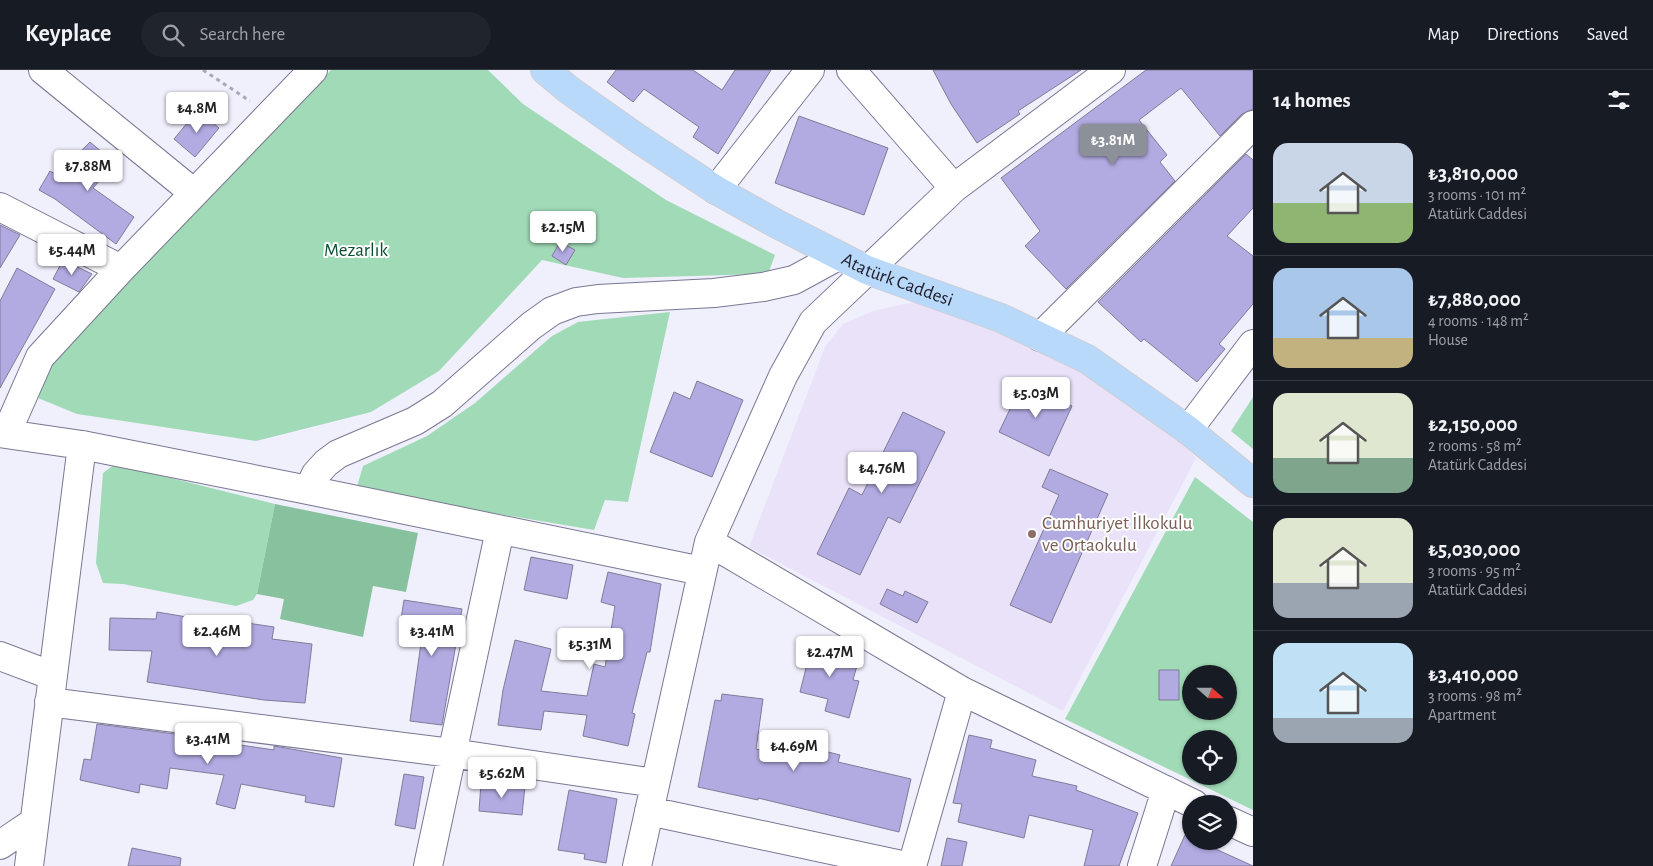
<!DOCTYPE html>
<meta charset="utf-8">
<style>
body{margin:0;font-family:"Alegreya Sans",sans-serif;background:#20242c;color:#f1f3f6;height:100vh;display:flex;flex-direction:column;font-size:19px;white-space:nowrap}
*{box-sizing:border-box;margin:0}
p{font-size:16px;color:#9ea1a6}
.icon{flex:none;width:28px;height:28px;fill:none;stroke:currentColor;stroke-width:2;stroke-linecap:round;stroke-linejoin:round}
.map{position:relative;flex:1;overflow:hidden}
.drawer{display:flex;flex-direction:column;background:#171b24;width:400px}
.drawer>*{flex:none}
.needle{width:32px;rotate:111deg}
.fabs{position:absolute;left:1182px;top:595px;display:grid;gap:10px}
.fabs a{display:grid;place-items:center;width:55px;height:55px;border-radius:50%;background:#171b24;box-shadow:0 1px 4px #0004;font-size:25px}
.price{position:absolute;translate:-50% -42px;padding:0 11px;border-radius:5px;background:#fff;color:#222;font-size:16px;line-height:32px;filter:drop-shadow(0 1px 2px #0008)}
.price::after{content:'';position:absolute;left:50%;top:30px;width:15px;height:11px;margin-left:-8px;background:inherit;clip-path:polygon(0 0,100% 0,50% 100%)}
.price.on{background:#8c9099;color:#fff}
ul{padding:0;list-style:none}
li{display:flex;align-items:center;gap:15px;height:125px;padding:0 20px}
li+li{border-top:1px solid #363941}
li span{display:grid;place-items:center;flex:none;width:140px;height:100px;border-radius:15px;color:#555}
li>.icon{margin-inline-start:auto}
span .icon{width:60px;height:60px;fill:#fffc;stroke-width:1}
li b{font-size:21px}
h2{display:flex;justify-content:space-between;align-items:center;height:60px;padding:0 20px;font-size:21px}
header{display:flex;align-items:center;gap:30px;box-sizing:border-box;height:70px;padding:0 25px;background:#171b24;border-bottom:1px solid #363941}
header strong{font-size:24px}
nav{display:flex;gap:28px;margin-inline-start:auto;font-size:18px}
.search{width:350px;height:45px;background:#20242c;display:flex;align-items:center;gap:12px;box-sizing:border-box;padding:0 18px;border-radius:28px;color:#9ea1a6;font-size:19px}
main{display:flex;flex:1;min-height:0}
.map>svg:first-child{display:block}
</style>
<header>
<strong>Keyplace</strong>
<div class="search"><svg class="icon" aria-label="search" viewBox="0 0 24 24"><circle cx="10" cy="10" r="6"/><path d="M15 15l6 6"/></svg>Search here</div>
<nav><a>Map</a><a>Directions</a><a>Saved</a></nav>
</header>
<main>
<div class="map">
<svg width="1253" height="796" viewBox="0 0 1253 796">
<rect width="100%" height="100%" fill="#f0effc"/>
<path fill="#eae2f8" d="M909 233H931L1066 290 1166 357 1196 388 1063 641 749 477 825 277 843 254 873 241Z"/>
<path fill="#a0dab6" fill-rule="evenodd" d="M331 0H488L523 34 666 130 775 185 768 204 623 208 542 190 439 301 371 342 256 371 77 344 38 328 50 293Z
M670 242 628 432 605 430 594 460 356 420 363 396 427 366 475 333 552 266 578 252Z
M1253 327V379L1231 361Z
M115 394 275 434 257 524 253 530 236 536 123 514 103 513 96 493 103 403Z
M1195 407 1253 452V740L1065 649ZM1191 604H1229V641H1191ZM1191 669H1229V706H1191Z"/>
<path fill="#88c19e" d="M275 434 418 463 406 522 373 516 363 567 280 549 284 529 257 524Z"/>
<path fill="#b2abe2" stroke="#7f7b98" d="M616 0H693L722 20 735 0H771L718 84 693 67 699 57 644 19 633 32 607 12Z
M933 0H1081L1018 41 1020 44 977 73 951 34Z
M1146 0H1253V39L1242 44 1220 66 1181 18 1139 50 1167 85 1160 92 1175 111 1066 219 1025 176 1040 161 1001 108Z
M198 40 219 58 195 87 174 69Z
M799 46 888 78 864 145 775 113Z
M90 72 115 93 93 118 134 147 116 174 55 129 39 120 50 101 55 104 76 80 79 83Z
M1246 84 1253 90V138L1227 166 1253 186V234L1219 274 1225 279 1197 312 1144 269 1141 272 1098 232Z
M0 155 20 165 0 198Z
M560 172 575 180 566 195 552 186Z
M63 190 92 204 79 222 53 209Z
M17 198 55 219 0 318V231Z
M697 311 743 330 712 407 650 382 674 322 690 329Z
M1023 312 1072 336 1049 386 999 362Z
M903 342 945 362 900 453 888 447 860 505 817 484 849 418 862 425Z
M1050 399 1108 424 1051 553 1010 535 1059 425 1042 417Z
M531 487 573 495 567 529 524 520Z
M608 502 661 514 650 582H647L632 643 635 644 628 676 583 666 587 645 544 641 541 660 498 655 503 620 515 570 551 579 541 621 587 626 594 594 605 597 615 536 601 532Z
M887 519 903 526 905 521 928 532 917 553 880 534Z
M404 530 462 539 442 655 410 651 423 559 400 555Z
M157 542 187 547V551L246 558 247 553 274 557 272 569 312 574 305 633 264 630 147 612 152 581 109 580 110 548 156 549Z
M807 570 838 578 837 582 847 585 845 589 858 592 853 610 859 611 849 648 825 641 828 629 800 622 808 590 802 588Z
M1159 600H1179V630H1159Z
M722 624 763 629 756 679 790 686 791 681 818 688 820 680 840 685 838 692 911 709 899 762 758 728V730L698 717 715 630 721 631Z
M97 654 214 669 213 671 274 680V676L342 688 334 737 305 732 306 726 241 714 235 739 216 734 224 705 170 698 167 719 140 714 139 723 80 710 84 689 91 690Z
M969 665 992 670 990 678 1036 690 1032 706 1077 716 1076 720 1138 743 1119 796H1084L1093 760 1029 745 1024 768 958 752 962 734 953 733Z
M404 704 424 707 415 759 395 755Z
M481 713 525 716 522 745 479 741Z
M569 720 617 729 606 793 584 789 585 784 558 780Z
M1185 765 1191 768V771H1198L1253 796H1171Z
M947 768 967 772 962 796H941Z
M132 778 181 788 180 796H128Z"/>
<g fill="none" stroke-linecap="round" stroke-linejoin="round">
<defs>
<path id="minor" d="M43 0 194 123
M851 0 954 118
M716 120 810 0
M0 137 121 199
M1040 267 1253 55
M1188 360 1253 274
M0 363 82 375 308 420 316 404 326 393 338 384 415 351 442 334 531 256 552 241 576 232 598 229 714 223 763 217 794 210 838 186
M6 364 40 287 121 199 313 0
M308 420 702 501
M709 472 962 621 1194 734
M0 586 53 606
M49 632 451 683 655 713
M649 741 906 796
M1229 751 1253 762
M0 775 34 752
M29 796 82 375
M428 796 500 460
M637 796 709 472 783 306 813 252 954 118 1111 0
M912 796 962 621
M1142 796 1166 720"/>
<g id="major">
<path id="s1" d="M545 0 569 20 637 68 716 120 777 154 867 200 1001 248 1087 289 1188 360 1253 413"/>
</g>
</defs>
<use href="#minor" stroke="#7a7793" stroke-width="30"/>
<use href="#major" stroke="#ceced1" stroke-width="30"/>
<path stroke="#aaa9b5" stroke-width="3" stroke-dasharray="4 4" stroke-linecap="butt" d="M203 0 250 31"/>
<use href="#minor" stroke="#fff" stroke-width="28"/>
<use href="#major" stroke="#b9d9fb" stroke-width="28"/>
</g>
<circle fill="#8d6e63" stroke="#fefefe" stroke-width="2" cx="1032" cy="464" r="5"/>
<g text-anchor="middle" dominant-baseline="central" stroke-width="4" stroke-linejoin="round" paint-order="stroke">
<g font-size="19" fill="#09502f" stroke="#fefefe">
<text x="356" y="180">Mezarlık</text>
</g>
<g font-size="19" fill="#22202c" stroke="#fefefe">
<text stroke="none"><textPath href="#s1" startOffset="412">Atatürk Caddesi</textPath></text>
</g>
<g font-size="19" fill="#785e54" stroke="#fefefe" text-anchor="start">
<text x="1042" y="453">Cumhuriyet İlkokulu<tspan x="1042" dy="22">ve Ortaokulu</tspan></text>
</g>
</g>
</svg>
<div class="fabs">
<a><svg class="needle" viewBox="-14 -14 28 28"><path d="M0-13l5 13h-10z" fill="#e53935"/><path d="M0 13l5-13h-10z" fill="#9ea1a6"/></svg></a>
<a><svg class="icon" aria-label="locate" viewBox="0 0 24 24"><circle cx="12" cy="12" r="6"/><path d="M12 2v4M12 18v4M2 12h4M18 12h4"/></svg></a>
<a><svg class="icon" aria-label="layers" viewBox="0 0 24 24"><path d="M12 4l9 5-9 5-9-5zM3 14l9 5 9-5"/></svg></a>
</div>
<b class="price" style="left:197px;top:64px">₺4.8M</b>
<b class="price on" style="left:1113px;top:96px">₺3.81M</b>
<b class="price" style="left:88px;top:122px">₺7.88M</b>
<b class="price" style="left:563px;top:183px">₺2.15M</b>
<b class="price" style="left:72px;top:206px">₺5.44M</b>
<b class="price" style="left:1036px;top:349px">₺5.03M</b>
<b class="price" style="left:882px;top:424px">₺4.76M</b>
<b class="price" style="left:217px;top:587px">₺2.46M</b>
<b class="price" style="left:432px;top:587px">₺3.41M</b>
<b class="price" style="left:590px;top:600px">₺5.31M</b>
<b class="price" style="left:830px;top:608px">₺2.47M</b>
<b class="price" style="left:208px;top:695px">₺3.41M</b>
<b class="price" style="left:794px;top:702px">₺4.69M</b>
<b class="price" style="left:502px;top:729px">₺5.62M</b>
</div>
<section class="drawer">
<h2>14 homes<svg class="icon" aria-label="filters" viewBox="0 0 24 24"><path d="M4 7h16M4 17h16"/><circle cx="9" cy="7" r="2"/><circle cx="15" cy="17" r="2"/></svg></h2>
<ul>
<li><span style="background:linear-gradient(#c9d6e8 60%,#8fb573 0)"><svg class="icon" aria-label="home" viewBox="0 0 24 24"><path d="M3 11l9-7 9 7M6 9v11h12V9"/></svg></span><div><b>₺3,810,000</b><p>3 rooms · 101 m²</p><p>Atatürk Caddesi</p></div></li>
<li><span style="background:linear-gradient(#a9c7e8 70%,#c2b280 0)"><svg class="icon" aria-label="home" viewBox="0 0 24 24"><path d="M3 11l9-7 9 7M6 9v11h12V9"/></svg></span><div><b>₺7,880,000</b><p>4 rooms · 148 m²</p><p>House</p></div></li>
<li><span style="background:linear-gradient(#dfe7d0 65%,#7fa58c 0)"><svg class="icon" aria-label="home" viewBox="0 0 24 24"><path d="M3 11l9-7 9 7M6 9v11h12V9"/></svg></span><div><b>₺2,150,000</b><p>2 rooms · 58 m²</p><p>Atatürk Caddesi</p></div></li>
<li><span style="background:linear-gradient(#dfe7d0 65%,#9aa5b1 0)"><svg class="icon" aria-label="home" viewBox="0 0 24 24"><path d="M3 11l9-7 9 7M6 9v11h12V9"/></svg></span><div><b>₺5,030,000</b><p>3 rooms · 95 m²</p><p>Atatürk Caddesi</p></div></li>
<li><span style="background:linear-gradient(#bfe0f5 75%,#9aa5b1 0)"><svg class="icon" aria-label="home" viewBox="0 0 24 24"><path d="M3 11l9-7 9 7M6 9v11h12V9"/></svg></span><div><b>₺3,410,000</b><p>3 rooms · 98 m²</p><p>Apartment</p></div></li>
</ul>
</section>
</main>
